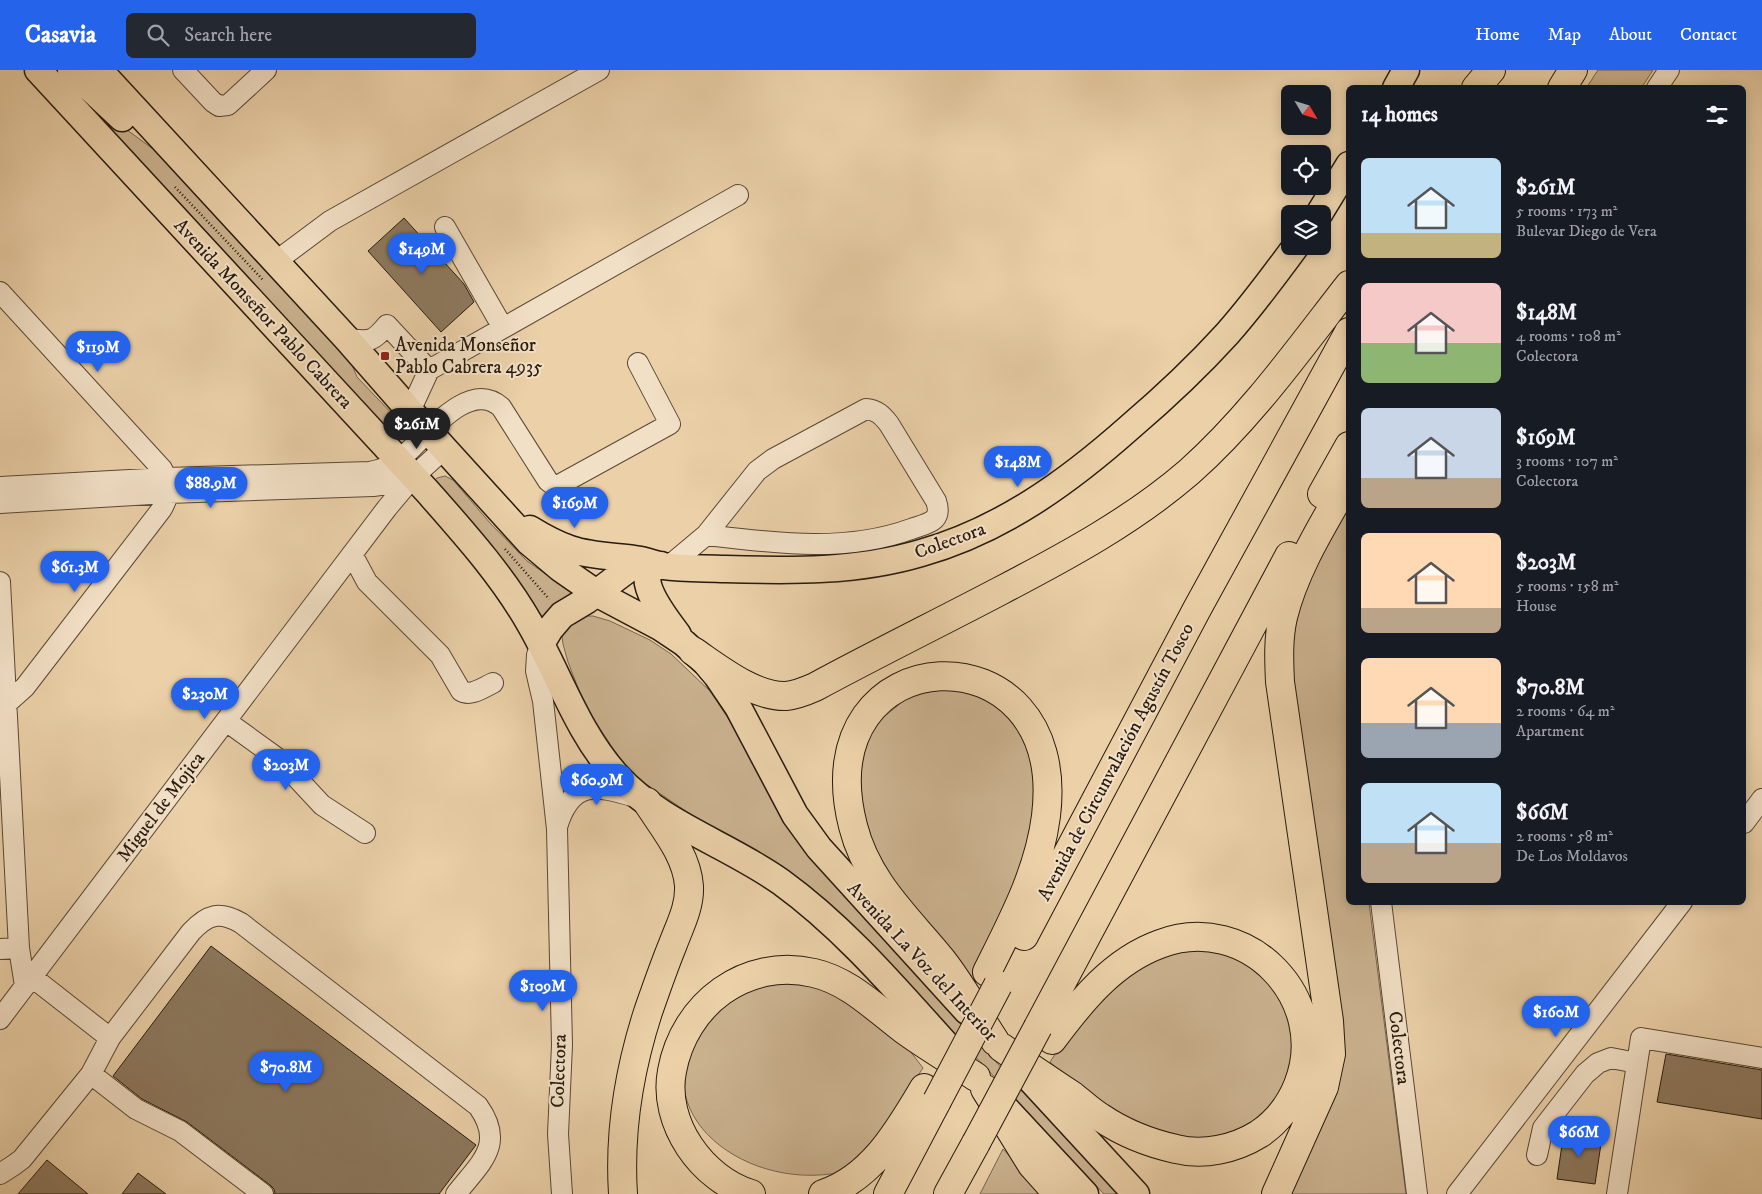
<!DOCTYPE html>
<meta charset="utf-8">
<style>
body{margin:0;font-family:"IM FELL DW Pica",serif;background:#242831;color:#f1f3f6;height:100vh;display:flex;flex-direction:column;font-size:19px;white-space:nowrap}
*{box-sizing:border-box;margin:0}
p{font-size:16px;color:#9ea1a6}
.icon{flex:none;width:28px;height:28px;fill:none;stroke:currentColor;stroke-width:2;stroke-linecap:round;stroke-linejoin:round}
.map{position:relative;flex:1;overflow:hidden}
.side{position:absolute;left:1346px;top:15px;width:400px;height:820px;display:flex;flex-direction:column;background:#171b24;border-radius:8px;box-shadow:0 2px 12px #0003}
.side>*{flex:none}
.needle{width:32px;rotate:128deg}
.controls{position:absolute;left:1281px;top:15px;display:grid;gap:10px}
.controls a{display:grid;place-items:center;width:50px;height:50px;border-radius:8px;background:#171b24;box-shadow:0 2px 12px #0003;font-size:25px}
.price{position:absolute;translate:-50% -42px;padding:0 11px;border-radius:18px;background:#2563eb;color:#fff;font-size:16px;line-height:32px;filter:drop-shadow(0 1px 2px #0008)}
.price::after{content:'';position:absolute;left:50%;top:30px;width:15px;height:11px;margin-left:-8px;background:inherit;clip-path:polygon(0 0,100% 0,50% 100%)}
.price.selected{background:#222;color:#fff}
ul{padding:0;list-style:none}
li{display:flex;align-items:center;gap:15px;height:125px;padding:0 15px}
li span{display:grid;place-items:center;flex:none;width:140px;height:100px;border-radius:8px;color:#555}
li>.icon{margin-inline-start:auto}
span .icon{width:60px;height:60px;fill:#fffc;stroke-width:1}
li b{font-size:21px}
h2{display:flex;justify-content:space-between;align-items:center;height:60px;padding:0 15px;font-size:21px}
header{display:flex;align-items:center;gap:30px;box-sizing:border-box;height:70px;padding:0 25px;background:#2563eb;color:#fff}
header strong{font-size:24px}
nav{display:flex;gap:28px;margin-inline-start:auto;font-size:18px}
.search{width:350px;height:45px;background:#242831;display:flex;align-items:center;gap:12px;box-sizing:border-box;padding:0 18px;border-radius:8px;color:#9ea1a6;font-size:19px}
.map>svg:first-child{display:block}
</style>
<header>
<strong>Casavia</strong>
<div class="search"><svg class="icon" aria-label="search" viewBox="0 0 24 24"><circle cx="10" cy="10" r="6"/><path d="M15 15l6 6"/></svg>Search here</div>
<nav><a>Home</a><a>Map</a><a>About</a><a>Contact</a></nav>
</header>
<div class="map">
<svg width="1762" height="1124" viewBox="0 0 1762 1124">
<rect width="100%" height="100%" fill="#ebd0a8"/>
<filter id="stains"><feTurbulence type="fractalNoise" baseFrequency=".004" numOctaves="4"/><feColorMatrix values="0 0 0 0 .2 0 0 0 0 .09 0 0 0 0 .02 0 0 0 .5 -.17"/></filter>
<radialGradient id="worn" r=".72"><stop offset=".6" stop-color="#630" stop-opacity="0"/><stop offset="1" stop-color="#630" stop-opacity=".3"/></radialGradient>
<path fill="#cab18e" stroke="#79664e" d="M52 0H65L123 57 160 84 349 288 357 307 398 350 400 361 396 373Z
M1598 0H1653L1642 17H1587Z
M445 406 453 410 490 453 527 491 577 526 545 553 433 412 437 408Z
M1349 430V832L1369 833 1406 1124H1288L1332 1017 1288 614 1296 539Z
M581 546H593L610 551 650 570 671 584 711 622 739 665 808 785 924 914 1118 1124H1104L914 921 696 748 640 710 628 698 614 680 585 636 568 592 563 574 562 566 567 557Z
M959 618 996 632 1028 672 1037 724 1024 794 971 908 957 894 879 791 863 754 859 693 875 654 907 628 922 621Z
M1206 878 1251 893 1284 928 1296 985 1279 1030 1243 1061 1193 1071 1127 1050 1063 1004 1050 992C1075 953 1114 908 1157 888 1169 882 1192 881 1206 878Z
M796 911 835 922 907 977 923 998C902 1029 884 1064 856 1089 852 1093 847 1099 842 1102 739 1124 629 1032 714 945 725 934 739 921 754 917 767 913 782 913 796 911Z
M1003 1079 1044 1124H980Z"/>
<path fill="#8d795f" stroke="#281b0f" d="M404 148 464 214 474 232 441 262 368 181Z
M211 876 476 1075 439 1124H275L274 1119 270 1115 187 1052 142 1029 113 1006Z
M1666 984 1762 1000V1049L1657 1032Z
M1564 1061 1602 1067 1595 1114 1557 1109Z
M47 1090 88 1124H18Z
M138 1103 166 1124H122Z"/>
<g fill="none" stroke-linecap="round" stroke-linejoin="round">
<defs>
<path id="minor" d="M183 0 213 32 219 36 228 35 266 0
M1657 18 1669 0
M445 157 503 258
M275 192 330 151 599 0
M0 222 162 399C170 414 170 426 161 440L25 617 6 634
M347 269C370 271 372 273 387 255L429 300 738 125
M410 341 429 300
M0 417 167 408 369 402C380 400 390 397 398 391 423 371 467 307 501 337L548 411 553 415H559L670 354 638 293
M0 433 168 423 373 416 394 413 413 407
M352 484 367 512 440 585 461 621C471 627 484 617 493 613
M669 496 706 465C774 473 845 483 911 459 928 453 943 452 936 431L889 354C882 345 877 340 866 339L773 389 757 401 706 465
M0 512 19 878 25 916
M541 574 537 585 536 601 543 631 557 759 562 975 558 1064 562 1124
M226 651 280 690 322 735 365 763
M1744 753 1762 729
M557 757C572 707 598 716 639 728
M1381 832 1417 1124
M0 879 19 878
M32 907 110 968
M0 949 387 438 413 407 444 379
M91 1004 110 968 191 862C208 844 219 841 241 853L478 1036C506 1075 480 1093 456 1124
M1537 1085 1543 1058 1585 1004 1598 993 1611 988 1637 993
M0 1104 14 1095 22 1089 91 1004 136 1039 180 1061 263 1124
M1457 1124 1682 832
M1617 1124 1641 968 1762 988"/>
<path id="major" d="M38 0 427 421C464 463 502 505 530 554 559 604 577 662 617 706 662 755 728 774 781 812 850 862 905 930 962 992
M71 0 122 48
M99 0 347 269 410 341 529 472 560 498 596 523 660 557 684 573 706 593 717 606 738 637 795 745 819 778 967 941
M1396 18 1406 0
M1319 144 1349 95
M530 459C543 467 556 474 570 479 593 487 618 486 641 490 648 492 655 494 663 496 683 499 705 498 725 499 791 501 857 502 921 483 1002 460 1068 412 1130 357 1164 328 1197 297 1227 264 1252 236 1274 206 1296 176
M661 495 653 498 648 503C643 521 668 551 678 565
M541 574 550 559 562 545 587 530 627 500 642 491
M1018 996 1136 1124
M1006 1039 1085 1124"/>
<path id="highway" d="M1476 18 1491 0
M1562 18 1573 0
M1322 424 1349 376
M693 581C718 598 754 627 786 626 796 625 806 621 815 617 876 584 939 553 1000 521 1067 486 1132 451 1189 402 1250 348 1299 279 1349 215
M1024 866 1197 539 1349 262
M987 902C1012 852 1039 802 1046 746 1070 552 804 564 853 756 867 812 907 847 942 890 961 914 978 945 995 971
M1038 957 1289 486
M1001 977C1025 994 1049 1010 1073 1026 1082 1033 1090 1041 1100 1047 1122 1062 1149 1073 1176 1079 1203 1086 1235 1079 1259 1064 1277 1052 1290 1035 1298 1015 1332 929 1247 841 1160 874 1113 891 1081 931 1052 970
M985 1019 1032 1095 1058 1124
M623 1124C619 1062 629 1001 648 942 656 919 664 896 673 874 680 855 690 837 689 816 687 785 663 757 647 732
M751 1124C702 1109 662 1053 672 1001 684 934 746 887 814 903 849 911 875 938 903 959 926 976 952 991 976 1007
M823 1124C872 1108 899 1060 924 1018
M888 1124 937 1031
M948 1124 976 1073
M1276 1124 1324 1017 1331 984 1329 951 1280 612C1279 590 1278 569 1283 547 1295 498 1324 453 1349 409"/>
</defs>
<use href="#minor" stroke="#594835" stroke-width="22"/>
<use href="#major" stroke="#281b0f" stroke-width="29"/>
<use href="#highway" stroke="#281b0f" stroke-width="30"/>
<path stroke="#281b0f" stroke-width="2.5" stroke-dasharray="1 2.5" stroke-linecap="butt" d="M175 117 264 211
M505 479 549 529"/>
<use href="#minor" stroke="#f2e0c6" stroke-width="20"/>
<use href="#major" stroke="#ebd0a8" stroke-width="26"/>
<use href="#highway" stroke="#ebd0a8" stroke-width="28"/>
<defs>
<path id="highway-bridge" d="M937 1031 998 915
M976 1073 1038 957"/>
</defs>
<use href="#highway-bridge" stroke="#281b0f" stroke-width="30" stroke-linecap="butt"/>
<use href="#highway-bridge" stroke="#ebd0a8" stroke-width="28"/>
</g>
<rect fill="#8f2418" stroke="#f2e0c6" stroke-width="2" x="380" y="281" width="10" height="10" rx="2.5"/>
<g text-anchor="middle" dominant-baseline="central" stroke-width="4" stroke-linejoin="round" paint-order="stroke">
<g font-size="19" fill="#281b0f" stroke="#f2e0c6">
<text transform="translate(263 244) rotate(47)">Avenida Monseñor Pablo Cabrera</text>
<text transform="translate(950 471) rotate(-20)">Colectora</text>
<text transform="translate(1116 692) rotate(-62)">Avenida de Circunvalación Agustín Tosco</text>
<text transform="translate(161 737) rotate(-53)">Miguel de Mojica</text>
<text transform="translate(922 892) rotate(47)">Avenida La Voz del Interior</text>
<text transform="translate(1399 978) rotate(83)">Colectora</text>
<text transform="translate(559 1001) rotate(-88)">Colectora</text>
</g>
<g font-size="19" fill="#281b0f" stroke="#f2e0c6" text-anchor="start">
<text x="395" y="275">Avenida Monseñor<tspan x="395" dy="22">Pablo Cabrera 4935</tspan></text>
</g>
</g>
<rect width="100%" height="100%" filter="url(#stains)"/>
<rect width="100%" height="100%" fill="url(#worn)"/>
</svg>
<div class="controls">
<a><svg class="needle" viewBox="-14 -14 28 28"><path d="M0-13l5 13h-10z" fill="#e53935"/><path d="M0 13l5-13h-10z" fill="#9ea1a6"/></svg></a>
<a><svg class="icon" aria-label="locate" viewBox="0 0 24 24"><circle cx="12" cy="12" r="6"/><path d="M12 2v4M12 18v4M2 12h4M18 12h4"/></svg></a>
<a><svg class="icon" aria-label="layers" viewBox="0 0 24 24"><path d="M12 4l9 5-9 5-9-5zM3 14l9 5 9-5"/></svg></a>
</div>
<b class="price" style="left:422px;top:205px">$149M</b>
<b class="price" style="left:98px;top:303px">$119M</b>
<b class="price selected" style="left:417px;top:380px">$261M</b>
<b class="price" style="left:1018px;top:418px">$148M</b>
<b class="price" style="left:211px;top:439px">$88.9M</b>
<b class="price" style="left:575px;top:459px">$169M</b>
<b class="price" style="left:75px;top:523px">$61.3M</b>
<b class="price" style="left:205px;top:650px">$230M</b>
<b class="price" style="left:286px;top:721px">$203M</b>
<b class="price" style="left:597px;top:736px">$60.9M</b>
<b class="price" style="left:543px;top:942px">$109M</b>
<b class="price" style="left:1556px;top:968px">$160M</b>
<b class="price" style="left:286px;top:1023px">$70.8M</b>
<b class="price" style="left:1579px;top:1088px">$66M</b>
<section class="side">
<h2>14 homes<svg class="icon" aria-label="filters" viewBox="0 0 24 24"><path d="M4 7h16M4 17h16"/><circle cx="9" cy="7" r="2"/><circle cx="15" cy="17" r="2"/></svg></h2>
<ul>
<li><span style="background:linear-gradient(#bfe0f5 75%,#c2b280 0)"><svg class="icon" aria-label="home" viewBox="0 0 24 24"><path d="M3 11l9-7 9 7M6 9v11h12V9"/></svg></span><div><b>$261M</b><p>5 rooms · 173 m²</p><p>Bulevar Diego de Vera</p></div></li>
<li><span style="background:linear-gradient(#f6c9c9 60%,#8fb573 0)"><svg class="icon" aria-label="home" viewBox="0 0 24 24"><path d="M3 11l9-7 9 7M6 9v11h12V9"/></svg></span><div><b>$148M</b><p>4 rooms · 108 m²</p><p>Colectora</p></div></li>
<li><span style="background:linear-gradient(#c9d6e8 70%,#b9a48a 0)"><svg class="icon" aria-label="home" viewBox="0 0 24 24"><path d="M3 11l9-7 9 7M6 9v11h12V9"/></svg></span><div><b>$169M</b><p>3 rooms · 107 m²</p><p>Colectora</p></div></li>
<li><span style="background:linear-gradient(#ffd9b3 75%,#b9a48a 0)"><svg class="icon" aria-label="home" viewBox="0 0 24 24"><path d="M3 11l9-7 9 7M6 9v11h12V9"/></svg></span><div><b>$203M</b><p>5 rooms · 158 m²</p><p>House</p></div></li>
<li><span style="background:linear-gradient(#ffd9b3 65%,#9aa5b1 0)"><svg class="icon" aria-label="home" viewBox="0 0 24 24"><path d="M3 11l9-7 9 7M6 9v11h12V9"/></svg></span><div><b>$70.8M</b><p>2 rooms · 64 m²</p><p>Apartment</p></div></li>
<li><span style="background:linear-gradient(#bfe0f5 60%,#b9a48a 0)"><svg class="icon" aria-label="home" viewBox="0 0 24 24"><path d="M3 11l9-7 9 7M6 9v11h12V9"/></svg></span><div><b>$66M</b><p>2 rooms · 58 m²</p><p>De Los Moldavos</p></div></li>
</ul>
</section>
</div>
